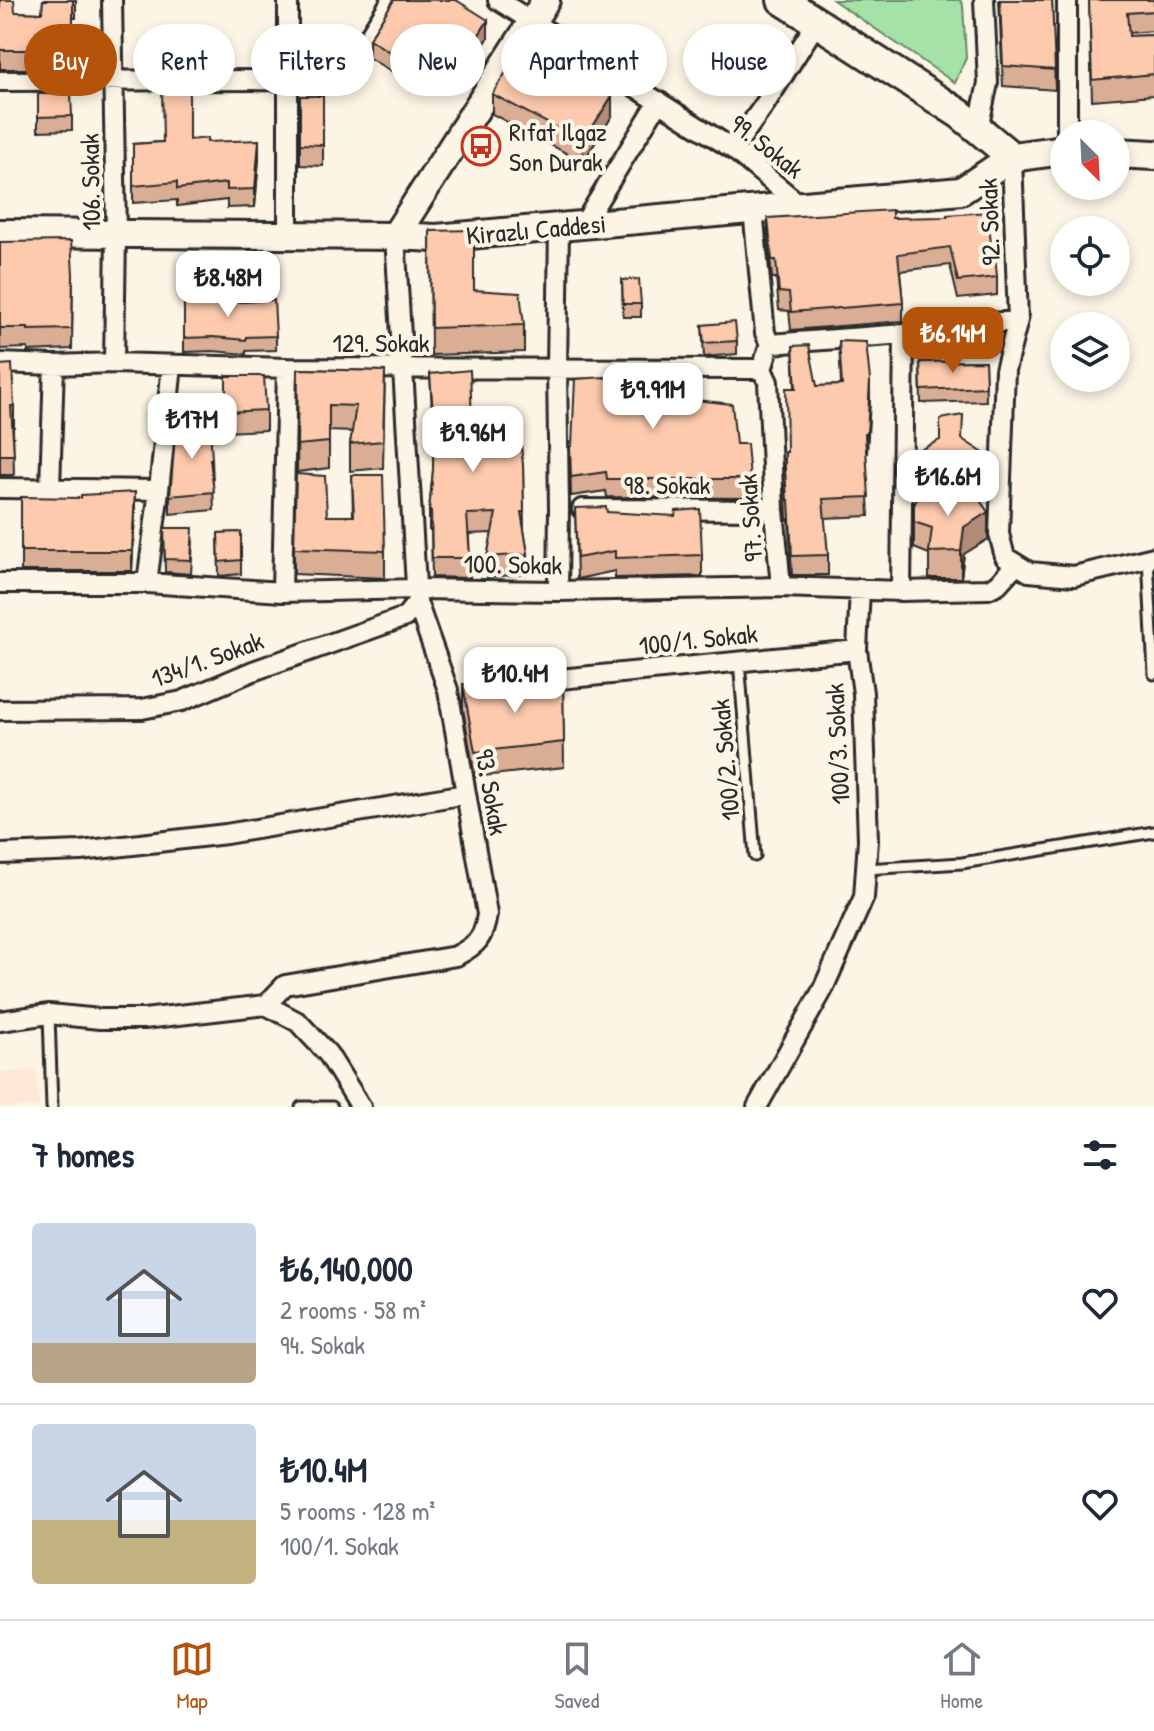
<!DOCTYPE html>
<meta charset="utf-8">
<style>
body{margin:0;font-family:"Patrick Hand",sans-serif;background:#f2f2f3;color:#1f2937;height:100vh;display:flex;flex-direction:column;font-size:30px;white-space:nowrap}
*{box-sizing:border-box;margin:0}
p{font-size:26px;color:#747a83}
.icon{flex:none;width:44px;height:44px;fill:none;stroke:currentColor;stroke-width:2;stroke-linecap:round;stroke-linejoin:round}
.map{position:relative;height:1107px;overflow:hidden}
.details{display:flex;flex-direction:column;background:#fff;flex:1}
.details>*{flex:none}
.hud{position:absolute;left:24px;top:24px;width:1106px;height:72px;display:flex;gap:16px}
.needle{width:52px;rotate:156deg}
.controls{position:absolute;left:1050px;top:120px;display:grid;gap:16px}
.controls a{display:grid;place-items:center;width:80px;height:80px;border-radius:50%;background:#fff;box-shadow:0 4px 12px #0003;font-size:40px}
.price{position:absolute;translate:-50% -68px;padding:0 18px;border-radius:16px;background:#fff;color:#222;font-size:26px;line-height:52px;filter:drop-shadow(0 2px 4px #0008)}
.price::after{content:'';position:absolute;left:50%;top:48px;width:24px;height:18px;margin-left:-12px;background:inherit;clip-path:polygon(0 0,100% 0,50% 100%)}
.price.selected{background:#b45309;color:#fff}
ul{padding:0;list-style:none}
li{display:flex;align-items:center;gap:24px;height:200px;padding:0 32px}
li+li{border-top:2px solid #e0e1e3}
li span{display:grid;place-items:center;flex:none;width:224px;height:160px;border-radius:8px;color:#555}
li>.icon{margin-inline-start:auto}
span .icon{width:96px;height:96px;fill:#fffc;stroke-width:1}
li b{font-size:34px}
h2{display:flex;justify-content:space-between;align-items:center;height:96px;padding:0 32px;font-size:34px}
.chip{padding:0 28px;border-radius:36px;background:#fff;box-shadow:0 4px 12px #0003;font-size:28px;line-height:72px}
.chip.selected{background:#b45309;color:#fff}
.tabs{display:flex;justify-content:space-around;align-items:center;height:112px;border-top:2px solid #e0e1e3;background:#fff;font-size:22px;color:#747a83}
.tabs a{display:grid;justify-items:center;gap:4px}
.tabs .selected{color:#b45309}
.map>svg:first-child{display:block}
</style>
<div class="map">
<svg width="1154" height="1107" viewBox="0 0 1154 1107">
<rect width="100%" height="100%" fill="#fcf5e5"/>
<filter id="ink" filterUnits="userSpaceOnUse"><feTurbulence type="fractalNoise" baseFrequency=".0125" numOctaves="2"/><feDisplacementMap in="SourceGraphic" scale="16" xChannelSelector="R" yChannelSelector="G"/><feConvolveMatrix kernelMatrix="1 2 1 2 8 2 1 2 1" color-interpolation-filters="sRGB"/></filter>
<g filter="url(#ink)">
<path fill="#fce8d4" d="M37 1070 39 1107H0V1072Z"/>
<path fill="#a5e2a8" stroke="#68866a" stroke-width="2" d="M833 0H960L963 5 966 58 955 83Z"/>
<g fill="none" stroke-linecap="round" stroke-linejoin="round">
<defs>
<path id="lane" d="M1148 558 1154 674
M739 661 755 856
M866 869 962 863 1154 832
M49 1014 52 1107
M301 1107H332"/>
<path id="street" d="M112 0 116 234 114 363
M498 0 733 149 800 205
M0 81 288 80 339 74 350 66 392 0
M978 129 988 83 984 0
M1067 134V0
M733 149 765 104 817 22
M1012 157 1018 320 1005 370 999 534 1005 557 1029 572 1074 576 1154 557
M753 210 765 333 770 344 762 369 768 382 774 510 781 587
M583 225 659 101
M288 236V0
M770 344 904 334 1018 320
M0 363 54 365 114 363 287 368 762 369
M0 488 159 490
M50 488 54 365
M582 509 774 510
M0 583H147L282 592 416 589 558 591 781 587 901 591 988 589 998 584 1016 564
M147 583 159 490 172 365
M558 591 559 509 557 369 559 227
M901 591 904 334
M282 592 287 368
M498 685 857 650
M0 710 142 709 182 701 253 671 405 617 417 602
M0 854 81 851 226 834 466 794
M266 1005 285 985 456 956C477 945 484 938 487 914L448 690 417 602 395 236
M0 1021 49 1014 100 1019H144L266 1005 298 1022 328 1054 361 1107
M757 1107 822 991 864 897 868 840 863 693 857 650 860 589"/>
<path id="secondary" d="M0 233 395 236 436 238 961 191 1012 157
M395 236 546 0"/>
<path id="primary" d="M782 0 960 114 1012 157 1064 150
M1116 153 1154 155"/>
</defs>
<use href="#lane" stroke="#2b2b2b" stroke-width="15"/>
<use href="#street" stroke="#2b2b2b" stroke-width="24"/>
<use href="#secondary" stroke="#2b2b2b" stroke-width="32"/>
<use href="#primary" stroke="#2b2b2b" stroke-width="34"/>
<use href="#lane" stroke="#fcf5e5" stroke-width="9"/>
<use href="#street" stroke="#fcf5e5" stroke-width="18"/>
<use href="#secondary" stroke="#fcf5e5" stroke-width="26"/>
<use href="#primary" stroke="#fcf5e5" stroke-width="28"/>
</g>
<path fill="#daae95" stroke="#2b2b2b" stroke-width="2" fill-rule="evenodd" d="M0 0 15 12 42 13 43 0H76V18H73V69H0Z
M394 0 488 38 464 78 420 47 401 77 369 58V39Z
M999 0H1052L1055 90 1003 86Z
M1089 0H1154V31L1128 33 1129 36 1154 35V95L1092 100Z
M38 94 72 116V130L38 131Z
M492 94 612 116 583 162 492 114Z
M300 96H323V166L300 165Z
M189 140 207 142 259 158 255 207 227 208V200L177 206V200L133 203V144Z
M768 218H892L992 255 997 277V295L958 299 950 265 900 271 903 303V321L791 330 789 311 779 310 776 278H772L768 236Z
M430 231 474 290 524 325V352L431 355Z
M0 242 73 274 72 349 28 351V348L0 349Z
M622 280 641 304V317H623Z
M184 296 203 299 276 336V350L246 351V354L213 351 184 352Z
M702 325 737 341V354L704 357Z
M839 341 870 400 866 454 869 516 824 518 828 555V575H792L789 519 787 520 785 469 795 388 793 346 817 386 841 385Z
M985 361 986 401 921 403 920 362Z
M0 365 14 406V427H13L14 475H0Z
M298 369 385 371 383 468 350 471V444L352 432 329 431V468L297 472Z
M430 374 472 422 523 465 524 530 528 554V574L487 577V557L492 533 469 534 470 578 432 577 431 530H429V511L433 470 434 433H433Z
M226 376 266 410V430L226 432Z
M605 378 687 399 736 444 750 479V498L607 497 606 491 571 496 570 446H572Z
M176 425 212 459 214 510 170 514V496Z
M962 439 985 481 977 496 988 539 964 554 961 578H929V554L914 548V505L918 495 914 489V453ZM949 490 958 495 948 501 930 497Z
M352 475 385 551V578L294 574V548L353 516Z
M21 497 135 512 132 571H21Z
M575 508 607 512 702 555V576L615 578V571L577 579Z
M164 528 193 541 191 574 165 572Z
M241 532V574L219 576 218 533Z
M563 683 564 767 475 777 463 709V684L520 687Z"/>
<path fill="#b18d79" stroke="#2b2b2b" stroke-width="2" d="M488 20V38L464 78V59Z
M420 28V47L401 77V59Z
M612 96V116L583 162V142Z
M259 140V158L255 207V189Z
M870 380V400L867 454V434Z
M985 454V481L974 503V476Z
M949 463V490L921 500V473Z
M135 492V512L132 571V551Z
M988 512V539L964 554 961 578V551L964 527Z"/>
<path fill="#fdcaad" stroke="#2b2b2b" stroke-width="2" d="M0 0H14L15 12 42 13 43 0H73V50H0Z
M394 0H456L488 20 464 59 420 28 401 59 369 39Z
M1000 0H1052L1055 70 1003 66Z
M1089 0H1154V11L1127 13 1129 36 1154 35V74L1092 80Z
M526 41 612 96 583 142 492 94Z
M162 85 189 87V140L207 138V142L259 140 255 189 227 190V183L177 189V182L133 186V144L163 142Z
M38 94H71L72 116 38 117Z
M300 96H323V145L300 144Z
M892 210V218L947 217V215L988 212 992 255H995L997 277 958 281 950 247 898 254 903 303 791 312 789 293 779 292 776 260H772L768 218Z
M474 230V290L520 293 524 325 431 328 430 231Z
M71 241 73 274 72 329 28 330V328H0V242Z
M639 279 641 304H623L622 280Z
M184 296H203V299L243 302 274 300 276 336 246 337V340L213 337 184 338Z
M735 322 737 341 704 343 702 325Z
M839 341 866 342 870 380 867 434H865L869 497 823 499 828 555 792 556 789 500H787L785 469V452H787L786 388H796L793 346 809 345 817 386 842 385Z
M985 361 986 387 921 390 920 362Z
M12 364 14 406H11L14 455H0V365Z
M298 369 385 371 383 441 350 444 356 406 329 405V442L297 445Z
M470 370 472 422 519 426 523 465 524 512H521L528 554 487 557 496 513 467 514 470 558H432L431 511H429L433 470 434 413H433L430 374Z
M686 372 687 399 732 404 736 444H747L750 479H607L606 472 571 477 570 446H572L575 379 605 377V378H648V373Z
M226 376H264L266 410 226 412Z
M963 415 962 439 985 454 974 476 949 463 921 473 914 462V453L940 440V419Z
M176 425 210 427 212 459H210L214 492 170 496Z
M296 474 325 476 327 516H354L352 475H383L385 551 294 548Z
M970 486 988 512 964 527 961 551 929 552 932 528 914 522V505L919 494 948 501Z
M135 492 132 551H21V497L81 498V495Z
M606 507 607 512 675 516 676 511 700 509 702 555 615 558V551L577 558 575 508Z
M164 528H193L191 560 165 559Z
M241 532V560L219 562 218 533Z
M520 680V687L563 683 564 742 475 752 463 684Z"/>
</g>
<defs>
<symbol id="bus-ring" viewBox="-11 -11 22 22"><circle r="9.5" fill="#fcf5e5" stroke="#c8321e" stroke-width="1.5"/><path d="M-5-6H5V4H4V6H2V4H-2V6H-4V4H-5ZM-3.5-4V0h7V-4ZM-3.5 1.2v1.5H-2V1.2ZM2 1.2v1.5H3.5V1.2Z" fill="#c8321e"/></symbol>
</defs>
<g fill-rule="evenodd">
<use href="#bus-ring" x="459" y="124" width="44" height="44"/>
</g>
<g text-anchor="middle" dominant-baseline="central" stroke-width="8" stroke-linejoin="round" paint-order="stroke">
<g font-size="26" fill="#2b2b2b" stroke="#fcf5e5" text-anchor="start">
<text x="509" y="131">Rıfat Ilgaz<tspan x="509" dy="30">Son Durak</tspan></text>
</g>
<g font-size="26" fill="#2b2b2b" stroke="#fcf5e5">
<text transform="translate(767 146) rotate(38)">99. Sokak</text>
<text transform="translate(90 182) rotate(-91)">106. Sokak</text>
<text transform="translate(989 222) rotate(-92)">92. Sokak</text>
<text transform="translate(536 229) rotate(-5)">Kirazlı Caddesi</text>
<text x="381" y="342">129. Sokak</text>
<text x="667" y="484">98. Sokak</text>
<text transform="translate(750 518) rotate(-94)">97. Sokak</text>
<text transform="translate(513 564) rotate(1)">100. Sokak</text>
<text transform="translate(698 639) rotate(-6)">100/1. Sokak</text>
<text transform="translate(207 659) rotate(-20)">134/1. Sokak</text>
<text transform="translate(837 744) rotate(-93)">100/3. Sokak</text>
<text transform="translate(725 760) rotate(-95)">100/2. Sokak</text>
<text transform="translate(492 792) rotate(80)">93. Sokak</text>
</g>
</g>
</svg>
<div class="controls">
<a><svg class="needle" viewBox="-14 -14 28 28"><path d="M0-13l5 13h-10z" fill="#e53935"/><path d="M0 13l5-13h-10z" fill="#747a83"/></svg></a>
<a><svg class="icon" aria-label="locate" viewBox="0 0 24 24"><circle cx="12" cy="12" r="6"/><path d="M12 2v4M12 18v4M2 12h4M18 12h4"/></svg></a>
<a><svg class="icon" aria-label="layers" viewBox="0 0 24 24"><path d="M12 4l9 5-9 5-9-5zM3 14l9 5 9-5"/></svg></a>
</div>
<b class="price" style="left:228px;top:319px">₺8.48M</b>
<b class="price selected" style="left:953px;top:375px">₺6.14M</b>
<b class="price" style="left:653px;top:431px">₺9.91M</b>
<b class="price" style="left:192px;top:461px">₺17M</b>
<b class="price" style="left:473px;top:474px">₺9.96M</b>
<b class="price" style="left:948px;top:518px">₺16.6M</b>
<b class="price" style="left:515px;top:715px">₺10.4M</b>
<div class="hud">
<a class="chip selected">Buy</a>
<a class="chip">Rent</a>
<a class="chip">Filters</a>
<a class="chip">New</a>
<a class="chip">Apartment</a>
<a class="chip">House</a>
</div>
</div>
<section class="details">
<h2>7 homes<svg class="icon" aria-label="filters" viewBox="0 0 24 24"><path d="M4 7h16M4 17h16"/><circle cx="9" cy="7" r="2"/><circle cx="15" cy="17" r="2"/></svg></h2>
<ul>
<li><span style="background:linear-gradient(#c9d6e8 75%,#b9a48a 0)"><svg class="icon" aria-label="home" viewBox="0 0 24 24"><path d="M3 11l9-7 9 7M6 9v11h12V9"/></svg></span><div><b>₺6,140,000</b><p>2 rooms · 58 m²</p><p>94. Sokak</p></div><svg class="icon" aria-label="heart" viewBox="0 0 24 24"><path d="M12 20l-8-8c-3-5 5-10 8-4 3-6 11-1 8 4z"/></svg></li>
<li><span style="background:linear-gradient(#c9d6e8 60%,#c2b280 0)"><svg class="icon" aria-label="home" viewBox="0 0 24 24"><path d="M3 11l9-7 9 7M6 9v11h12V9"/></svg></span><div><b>₺10.4M</b><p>5 rooms · 128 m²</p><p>100/1. Sokak</p></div><svg class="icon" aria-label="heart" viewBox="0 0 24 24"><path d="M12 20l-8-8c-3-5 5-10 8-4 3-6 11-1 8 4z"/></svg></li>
</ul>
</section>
<nav class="tabs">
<a class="selected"><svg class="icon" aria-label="map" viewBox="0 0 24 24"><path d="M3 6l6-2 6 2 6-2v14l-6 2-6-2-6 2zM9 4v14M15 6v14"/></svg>Map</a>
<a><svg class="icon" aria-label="saved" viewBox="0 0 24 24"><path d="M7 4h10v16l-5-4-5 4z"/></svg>Saved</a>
<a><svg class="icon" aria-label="home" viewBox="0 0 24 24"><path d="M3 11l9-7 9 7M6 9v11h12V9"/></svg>Home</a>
</nav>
